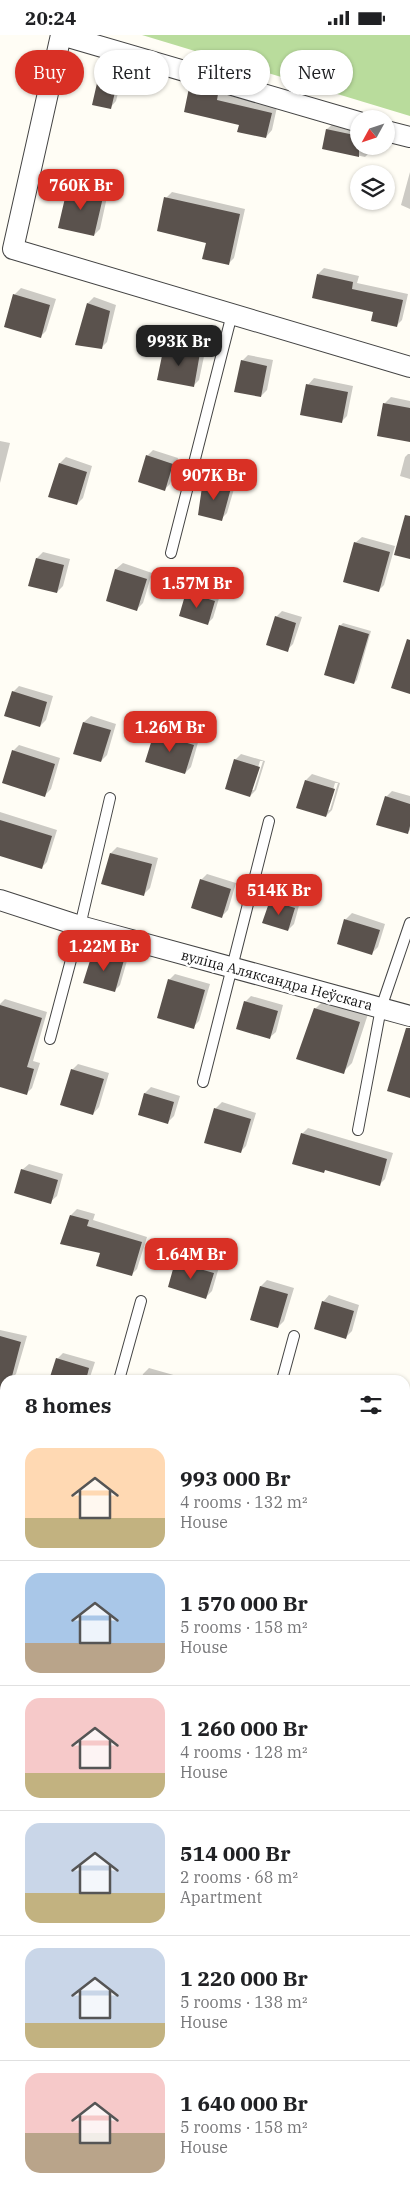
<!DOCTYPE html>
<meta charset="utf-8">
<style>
body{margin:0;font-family:"IBM Plex Serif",serif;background:#f2f2f2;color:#202124;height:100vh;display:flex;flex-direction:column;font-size:19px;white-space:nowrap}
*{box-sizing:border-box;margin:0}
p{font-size:16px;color:#757577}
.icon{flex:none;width:28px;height:28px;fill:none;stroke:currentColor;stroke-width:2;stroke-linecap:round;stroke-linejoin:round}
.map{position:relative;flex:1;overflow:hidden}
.drawer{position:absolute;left:0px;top:1340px;width:410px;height:820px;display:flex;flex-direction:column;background:#fff;border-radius:15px 15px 0 0;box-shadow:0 1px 4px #0004}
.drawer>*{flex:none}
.top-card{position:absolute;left:15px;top:15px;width:380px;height:45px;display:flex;gap:10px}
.needle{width:32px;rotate:230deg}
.buttons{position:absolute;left:350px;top:75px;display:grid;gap:10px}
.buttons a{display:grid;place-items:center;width:45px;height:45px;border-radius:50%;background:#fff;box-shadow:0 1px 4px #0004;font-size:25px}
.price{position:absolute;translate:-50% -42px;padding:0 11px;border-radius:10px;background:#d93025;color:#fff;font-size:16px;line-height:32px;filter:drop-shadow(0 1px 2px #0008)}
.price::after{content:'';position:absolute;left:50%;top:30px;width:15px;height:11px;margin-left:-8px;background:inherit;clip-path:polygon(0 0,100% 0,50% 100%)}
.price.active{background:#222;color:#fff}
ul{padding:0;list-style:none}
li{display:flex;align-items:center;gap:15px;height:125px;padding:0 25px}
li+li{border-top:1px solid #e0e0e0}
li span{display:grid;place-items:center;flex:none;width:140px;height:100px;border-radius:15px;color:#555}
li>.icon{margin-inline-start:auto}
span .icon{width:60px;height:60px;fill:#fffc;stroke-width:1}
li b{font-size:21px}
h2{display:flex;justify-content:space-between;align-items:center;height:60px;padding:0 25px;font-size:21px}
.pill{padding:0 18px;border-radius:22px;background:#fff;box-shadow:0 1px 4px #0004;font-size:18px;line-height:45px}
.pill.active{background:#d93025;color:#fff}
.status{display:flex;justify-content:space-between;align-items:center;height:35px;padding:0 25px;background:#fff;direction:ltr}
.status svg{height:14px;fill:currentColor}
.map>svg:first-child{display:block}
</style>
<div class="status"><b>20:24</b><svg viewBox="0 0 49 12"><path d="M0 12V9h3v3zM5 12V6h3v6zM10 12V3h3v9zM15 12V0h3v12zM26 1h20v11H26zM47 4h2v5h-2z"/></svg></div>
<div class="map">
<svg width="410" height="2160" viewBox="0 0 410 2160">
<rect width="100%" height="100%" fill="#fffdf5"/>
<path fill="#b9dc9c" d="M142 0H410V81Z"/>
<path fill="#0003" fill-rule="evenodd" d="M108 30 124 34 116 66 110 73 101 36Z
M196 47 224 54 222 59 277 72 272 95 266 102 190 54Z
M334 88 359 94V111H372L371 116 365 122 323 113 327 94Z
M410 137V174L401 170Z
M75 145 109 153 100 194 94 200 69 151Z
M172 157 245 174 234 223 228 229 166 163Z
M324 233 359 241 357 248 408 259 402 285 396 291 318 239Z
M21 253 56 264 46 296 40 302 5 291 15 259Z
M94 262 116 270 107 307 101 313 88 268Z
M171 305 206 312 199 345 193 351 159 344 165 311Z
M248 320 273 325 267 355 261 361 242 326Z
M314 343 353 351 347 381 341 387 308 350Z
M391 362 410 366V406L385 368Z
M0 406 10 408 0 448Z
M153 415 178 423 170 449 164 455 147 421Z
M408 419H410V444L400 441 405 422Z
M66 422 92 431 83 463 77 469 60 428Z
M210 440 236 447 227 478 221 484 204 446Z
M362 502 395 511 384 550 378 556 355 508Z
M43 517 70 524 63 551 57 557 37 523Z
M123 528 152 538 143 568 137 574 107 565 116 534Z
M193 552 220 560 213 583 207 589 187 558Z
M282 576 302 582 293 609 287 615 276 582Z
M343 588 371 596 357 645 354 648 340 591Z
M19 651 53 661 46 685 40 691 13 657Z
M91 681 116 689 107 720 101 726 75 718 84 687Z
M161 693 199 704 191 732 185 738 155 699Z
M19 710 60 723 51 754 45 760 13 716Z
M241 719 265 726 256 755 250 761 235 725ZM260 726H263L254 755H251Z
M312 739 340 748 332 775 326 781 306 745ZM335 748H338L330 775H327Z
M392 756 410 761V795L407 798 386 762Z
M0 777 57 795 47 827 41 833 0 817Z
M117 812 158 823 150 853 144 859 111 818Z
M207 839 236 848 228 875 222 881 201 845Z
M277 860 300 867 294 889 288 895 271 866Z
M352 878 385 889 378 912 372 918 338 908 346 884Z
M100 911 129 919 120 950 114 956 94 917Z
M175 939 210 949 199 986 193 992 169 945Z
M251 961 283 970 276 997 269 1003 245 967Z
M5 964 47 977 33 1026 40 1028 32 1053 26 1059 0 1051V969Z
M324 965 368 979 352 1028 343 1037 315 974Z
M78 1029 109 1038 99 1072 93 1079 72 1035Z
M151 1052 180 1061 174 1081 168 1087 139 1079 145 1058Z
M222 1067 256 1078 246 1111 240 1117 205 1107 216 1073Z
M308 1093 393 1118 385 1144 379 1150 326 1134 323 1137 302 1099Z
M29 1129 63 1139 57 1161 50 1167 22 1135Z
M77 1174 95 1179 93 1185 147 1202 137 1234 131 1240 102 1217 71 1180Z
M182 1221 219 1232 212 1256 206 1262 169 1251 176 1227Z
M267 1245 294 1253 284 1286 278 1292 251 1284 261 1251Z
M329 1260 359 1270 352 1296 346 1302 323 1267Z
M0 1295 27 1301 16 1339 10 1345 0 1342Z
M63 1318 95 1327 89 1345H51L57 1324Z
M149 1333 177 1341 176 1345H141L143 1339Z
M405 1412 410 1414V1428L405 1442Z
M0 1592 5 1594V1634L0 1633Z
M405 1707 410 1709V1742L405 1741Z
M0 1800 5 1801V1845L0 1843Z
M410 2093V2126L405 2125V2110Z
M5 2106V2147L0 2145V2113Z
M50 2155H88L86 2160H66Z
M117 2155H144L157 2159 115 2160Z"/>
<path fill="#5a524d" d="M100 35 119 40 111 74 92 70Z
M189 53 218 59 217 65 272 78 266 103 237 97 239 90 184 77Z
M326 94 359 101V122L322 114Z
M68 150 104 158 94 201 58 193Z
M164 162 240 179 229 230 202 224 206 208 157 196Z
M317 239 353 247 352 254 403 265 397 292 371 286 373 277 312 263Z
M13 259 50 270 41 303 4 292Z
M87 268 110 276 102 314 75 310Z
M164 311 200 318 194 352 157 345Z
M241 325 267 331 261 362 234 357Z
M306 349 348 357 342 388 300 380Z
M383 368 410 373V407L377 401Z
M146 420 173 429 165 456 138 447Z
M59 428 87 437 77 470 48 462Z
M203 445 231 453 222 486 198 480Z
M405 480 410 481V524L394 520Z
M354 507 390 517 379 557 343 547Z
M36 523 64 530 57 558 28 551Z
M115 534 147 544 137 576 106 566Z
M186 557 215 566 208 590 179 581Z
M275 581 296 588 288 617 266 610Z
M339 590 369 599 354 649 324 640Z
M407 604 410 605V659L391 653Z
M12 656 47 667 40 692 4 681Z
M83 687 111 695 101 727 73 719Z
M154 698 194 710 185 739 145 727Z
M12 715 55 729 45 762 2 748Z
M234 724 260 732 250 762 225 754Z
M305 745 335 754 326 782 296 773Z
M385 761 410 769V791L408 799 376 790Z
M0 785 52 801 42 834 0 821Z
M110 818 152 829 144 861 101 849Z
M200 844 231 854 222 883 191 873Z
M270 865 295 873 288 896 262 888Z
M344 884 380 895 372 920 337 909Z
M93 916 124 925 115 957 83 948Z
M168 944 205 955 194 994 157 983Z
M244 966 278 976 270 1004 236 994Z
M0 970 42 983 27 1032 34 1034 27 1060 0 1052Z
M314 973 360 987 344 1039 296 1024Z
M406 993H410V1063L387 1056Z
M71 1034 104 1044 93 1080 60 1070Z
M144 1058 174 1067 168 1089 138 1080Z
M214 1073 251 1084 241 1118 204 1108Z
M301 1098 387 1124 380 1151 325 1135 324 1138 292 1129Z
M21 1134 58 1145 51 1169 14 1158Z
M70 1180 89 1185 87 1191 142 1207 132 1241 96 1231 100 1218 60 1209Z
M175 1227 214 1238 206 1264 168 1252Z
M260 1251 288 1259 278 1293 250 1285Z
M322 1266 354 1276 346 1304 314 1294Z
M0 1301 21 1307 11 1345H5V1366L0 1365Z
M56 1323 89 1333 86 1345H49Z"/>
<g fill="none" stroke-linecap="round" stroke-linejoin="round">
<defs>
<path id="lane" d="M171 518 232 279
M50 1004 80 891 110 763
M203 1047 269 786
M358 1095 381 973 410 888
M119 1345 141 1266
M282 1345 294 1301"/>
<path id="street" d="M386 96 410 102
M13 214 61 0 359 87
M13 214 410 332
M0 865 80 891 410 981
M0 1377 5 1378
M405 1488 410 1489
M405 1594 410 1579
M0 1941 5 1943
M223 2160 225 2155"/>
<path id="primary" d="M0 1698 5 1700
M0 1734 5 1735
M405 1811 410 1812
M405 1845 410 1846"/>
</defs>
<use href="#lane" stroke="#444" stroke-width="12"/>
<use href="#street" stroke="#444" stroke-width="22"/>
<use href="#primary" stroke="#222" stroke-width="30"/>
<use href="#lane" stroke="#fff" stroke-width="10"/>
<use href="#street" stroke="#fff" stroke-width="20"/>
<use href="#primary" stroke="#f9d66b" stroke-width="28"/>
</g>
<g text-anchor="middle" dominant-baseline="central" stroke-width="5" stroke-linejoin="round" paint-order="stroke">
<g font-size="14" fill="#111" stroke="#fff">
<text transform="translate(277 945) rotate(15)">вуліца Аляксандра Неўскага</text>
</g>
</g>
</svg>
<div class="buttons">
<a><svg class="needle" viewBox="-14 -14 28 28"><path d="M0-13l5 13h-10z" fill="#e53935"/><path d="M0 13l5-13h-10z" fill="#757577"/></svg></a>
<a><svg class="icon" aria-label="layers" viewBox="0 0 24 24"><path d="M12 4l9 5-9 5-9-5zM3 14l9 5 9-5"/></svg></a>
</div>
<b class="price" style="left:81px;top:176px">760K Br</b>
<b class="price active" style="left:179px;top:332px">993K Br</b>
<b class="price" style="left:214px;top:466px">907K Br</b>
<b class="price" style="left:197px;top:574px">1.57M Br</b>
<b class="price" style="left:170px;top:718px">1.26M Br</b>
<b class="price" style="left:279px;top:881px">514K Br</b>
<b class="price" style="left:104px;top:937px">1.22M Br</b>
<b class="price" style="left:191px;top:1245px">1.64M Br</b>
<div class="top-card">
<a class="pill active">Buy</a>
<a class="pill">Rent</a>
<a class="pill">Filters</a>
<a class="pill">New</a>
</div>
<section class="drawer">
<h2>8 homes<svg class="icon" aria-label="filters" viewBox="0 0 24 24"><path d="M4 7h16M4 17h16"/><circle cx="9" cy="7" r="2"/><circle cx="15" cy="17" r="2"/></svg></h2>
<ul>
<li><span style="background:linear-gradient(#ffd9b3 70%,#c2b280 0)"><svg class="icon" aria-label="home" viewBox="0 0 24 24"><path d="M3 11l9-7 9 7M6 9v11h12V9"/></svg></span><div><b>993 000 Br</b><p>4 rooms · 132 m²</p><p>House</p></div></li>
<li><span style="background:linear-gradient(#a9c7e8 70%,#b9a48a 0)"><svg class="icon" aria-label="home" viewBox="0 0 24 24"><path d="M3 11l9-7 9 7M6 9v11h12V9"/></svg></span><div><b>1 570 000 Br</b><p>5 rooms · 158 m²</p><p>House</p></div></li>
<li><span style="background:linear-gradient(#f6c9c9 75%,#c2b280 0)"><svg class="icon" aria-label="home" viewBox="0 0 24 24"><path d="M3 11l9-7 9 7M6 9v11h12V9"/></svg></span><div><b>1 260 000 Br</b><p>4 rooms · 128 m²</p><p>House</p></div></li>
<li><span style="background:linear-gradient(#c9d6e8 70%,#c2b280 0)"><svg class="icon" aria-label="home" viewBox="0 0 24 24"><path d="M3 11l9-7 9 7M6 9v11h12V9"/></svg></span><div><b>514 000 Br</b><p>2 rooms · 68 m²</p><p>Apartment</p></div></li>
<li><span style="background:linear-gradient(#c9d6e8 75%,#c2b280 0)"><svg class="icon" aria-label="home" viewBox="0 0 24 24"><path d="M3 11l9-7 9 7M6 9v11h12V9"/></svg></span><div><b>1 220 000 Br</b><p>5 rooms · 138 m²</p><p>House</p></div></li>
<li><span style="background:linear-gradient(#f6c9c9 60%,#b9a48a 0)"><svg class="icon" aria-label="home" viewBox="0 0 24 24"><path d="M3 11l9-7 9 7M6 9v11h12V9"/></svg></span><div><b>1 640 000 Br</b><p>5 rooms · 158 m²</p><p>House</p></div></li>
</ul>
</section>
</div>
